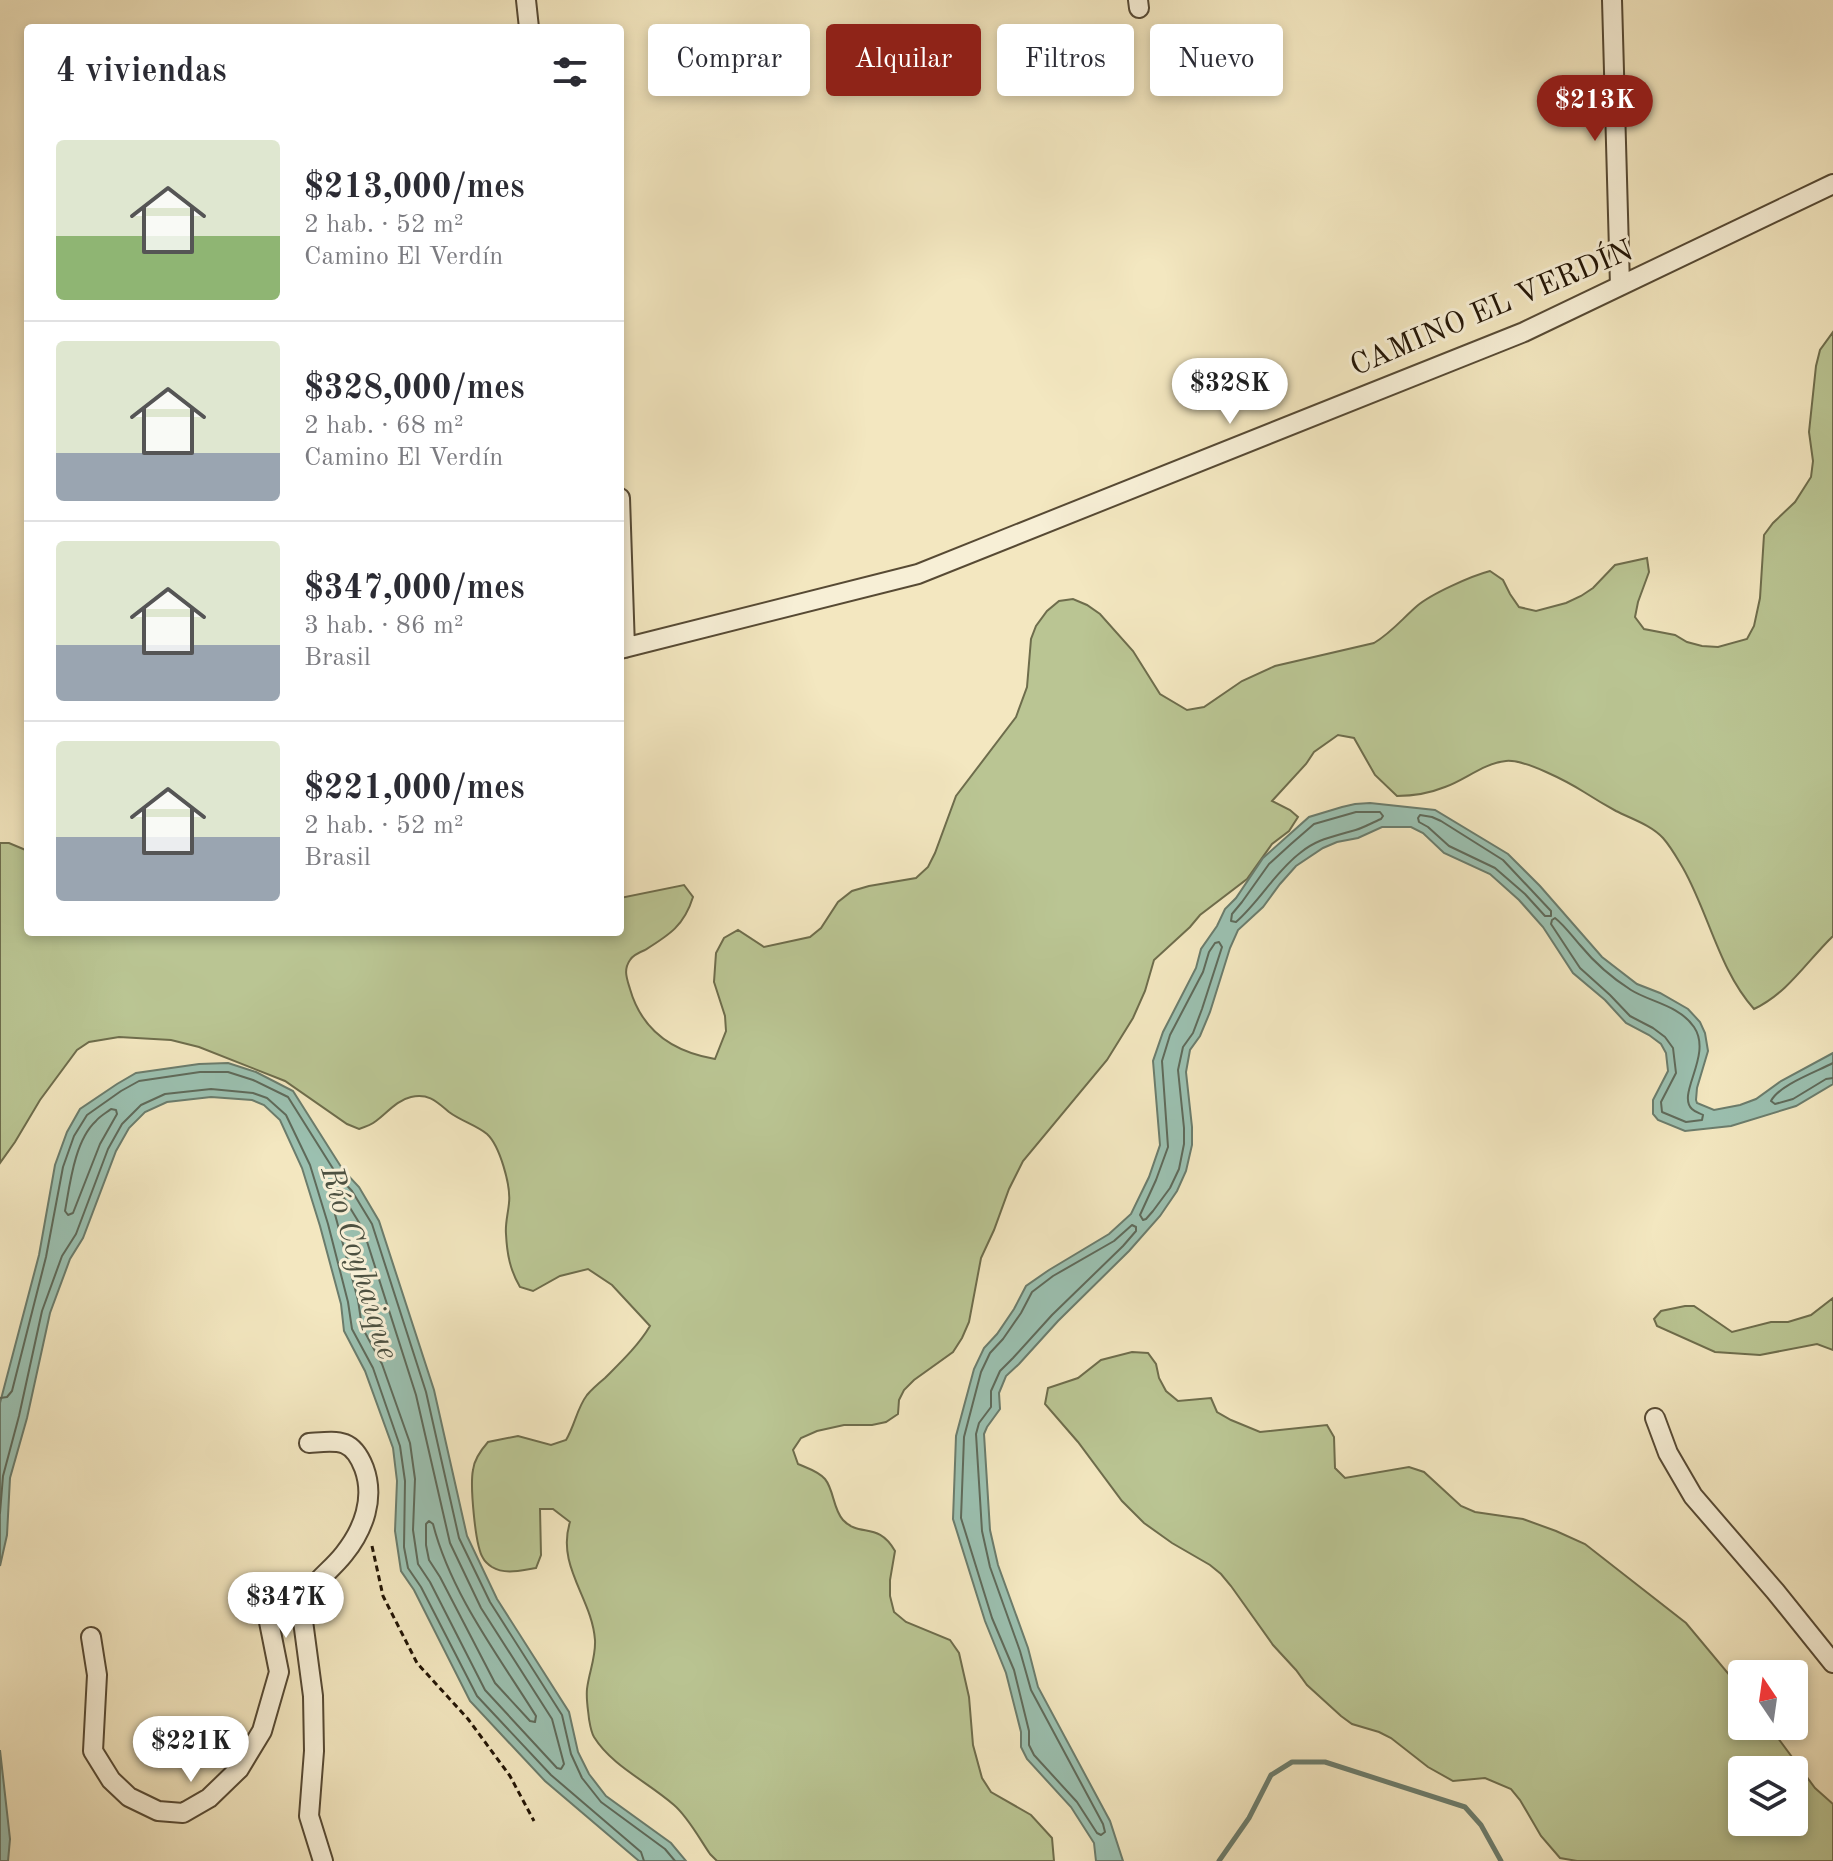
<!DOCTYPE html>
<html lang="es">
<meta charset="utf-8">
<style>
body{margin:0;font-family:"Old Standard TT",serif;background:#f7f7f7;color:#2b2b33;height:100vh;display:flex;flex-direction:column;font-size:30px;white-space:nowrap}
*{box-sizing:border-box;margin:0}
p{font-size:26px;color:#7c7c81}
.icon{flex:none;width:44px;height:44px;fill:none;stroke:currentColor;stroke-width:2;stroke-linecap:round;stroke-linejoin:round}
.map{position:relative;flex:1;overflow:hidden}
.details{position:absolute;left:24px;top:24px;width:600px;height:912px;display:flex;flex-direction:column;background:#fff;border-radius:8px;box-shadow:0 4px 12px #0003}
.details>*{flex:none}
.guide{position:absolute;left:648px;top:24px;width:760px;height:72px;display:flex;gap:16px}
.needle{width:52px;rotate:347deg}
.tools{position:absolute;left:1728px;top:1660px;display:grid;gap:16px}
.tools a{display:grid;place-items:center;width:80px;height:80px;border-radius:8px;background:#fff;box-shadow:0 4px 12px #0003;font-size:40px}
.price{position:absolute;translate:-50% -68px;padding:0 18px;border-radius:28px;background:#fff;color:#222;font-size:26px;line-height:52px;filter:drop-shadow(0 2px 4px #0008)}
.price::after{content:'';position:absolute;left:50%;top:48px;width:24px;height:18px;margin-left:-12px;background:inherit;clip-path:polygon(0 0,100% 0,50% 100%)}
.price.selected{background:#8f2418;color:#fff}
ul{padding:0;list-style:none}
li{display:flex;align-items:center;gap:24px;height:200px;padding:0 32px}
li+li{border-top:2px solid #e1e1e2}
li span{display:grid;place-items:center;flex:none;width:224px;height:160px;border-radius:8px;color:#555}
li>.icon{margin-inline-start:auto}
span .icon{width:96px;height:96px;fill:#fffc;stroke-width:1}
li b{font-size:34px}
h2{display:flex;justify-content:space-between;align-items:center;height:96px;padding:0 32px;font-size:34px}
.tag{padding:0 28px;border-radius:8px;background:#fff;box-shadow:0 4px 12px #0003;font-size:28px;line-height:72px}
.tag.selected{background:#8f2418;color:#fff}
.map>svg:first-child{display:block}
</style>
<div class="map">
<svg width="1833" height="1861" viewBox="0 0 1833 1861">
<rect width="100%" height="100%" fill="#f3e7c0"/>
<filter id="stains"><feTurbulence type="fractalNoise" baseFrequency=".0025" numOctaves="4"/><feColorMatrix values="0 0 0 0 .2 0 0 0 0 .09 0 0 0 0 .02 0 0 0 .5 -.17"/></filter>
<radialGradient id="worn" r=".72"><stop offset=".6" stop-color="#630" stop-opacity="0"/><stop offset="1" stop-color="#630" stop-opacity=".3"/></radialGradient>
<path fill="#bac593" stroke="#6e6d4c" stroke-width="2" fill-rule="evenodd" d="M1833 332V936C1807 961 1788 993 1754 1009 1719 970 1709 914 1683 868 1677 858 1671 847 1663 838 1651 825 1632 819 1616 811 1605 805 1595 799 1584 792 1568 782 1525 759 1506 761 1484 763 1465 780 1445 787 1430 793 1413 796 1397 796L1375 775 1354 738 1338 735 1314 752 1306 764 1272 801 1290 810 1298 817 1289 831 1272 844 1247 879 1200 915 1190 927 1154 960 1145 991 1133 1018 1107 1060 1023 1161 1009 1189 994 1230 981 1258 969 1322 962 1338 953 1352 914 1380 904 1390 899 1400 898 1414 886 1422 872 1425H844L817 1431 801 1438 793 1450 798 1464C807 1468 818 1471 825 1479 834 1490 833 1509 843 1520 860 1538 878 1521 895 1551L890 1580V1596L894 1612 906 1622 950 1640 959 1653 969 1697 973 1745 982 1778 991 1792 1031 1815 1052 1838 1054 1861H717L710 1854C699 1838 688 1817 674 1805 648 1782 612 1766 594 1737 591 1732 590 1725 589 1719 588 1709 586 1699 587 1689 589 1672 596 1657 595 1640 592 1598 556 1566 570 1522L553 1509H540L541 1555 536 1568C522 1570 505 1575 492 1567 489 1565 485 1562 483 1558 475 1546 470 1485 473 1470 474 1459 481 1450 488 1442L518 1436 551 1445 566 1440C575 1425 577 1408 587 1395 592 1389 599 1383 605 1378 621 1362 638 1346 650 1326L612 1285 588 1269 560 1276 533 1291 520 1287C510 1270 507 1254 506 1234 505 1224 508 1214 509 1203 511 1186 500 1146 487 1134 476 1125 461 1121 449 1112 437 1102 429 1093 411 1097 397 1100 387 1113 376 1121 371 1125 365 1127 359 1129L347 1124 285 1081 199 1047 171 1040 119 1037 89 1042 77 1050 40 1100 15 1142 0 1163V843H9L28 851V932H620V898L684 885 693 897C684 926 669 935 645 950 640 952 633 955 630 960 623 970 627 979 630 989 642 1031 674 1052 715 1059L726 1031 725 1016 714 982 716 953 724 938 738 930 764 947 810 937 821 928 838 902 852 891 869 886 916 878 928 867 935 853 956 796 1016 717 1027 687 1031 639 1036 626 1047 611 1059 601 1073 599 1087 605 1100 614 1133 651 1160 694 1187 710 1204 707 1242 681 1275 666 1374 643C1391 633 1402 619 1417 606 1431 594 1471 576 1490 571L1503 580 1510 594 1519 607 1536 611 1566 603 1581 596 1593 588 1615 565 1647 558 1649 572 1638 602 1635 617 1644 629 1675 635 1687 642 1702 646 1718 647 1747 639 1754 626 1760 598 1764 535 1773 523 1795 502 1811 477 1813 461 1809 432 1816 366 1820 350Z
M1833 1298V1350L1817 1344 1760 1355 1715 1352 1657 1326 1654 1319 1661 1311 1685 1306H1694L1732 1332 1771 1322H1788L1811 1315Z
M1132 1352 1148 1353 1156 1364 1159 1378 1166 1391 1178 1401 1211 1398 1217 1412 1231 1420 1260 1432 1327 1425 1334 1437 1335 1468 1345 1478 1409 1467 1424 1472 1461 1506 1475 1512 1523 1519 1556 1531 1585 1544 1686 1623 1742 1690V1726H1769L1815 1788 1833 1804V1861H1577L1560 1858 1541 1836 1520 1800 1511 1789 1485 1778 1453 1781 1428 1767 1391 1738 1379 1732 1352 1724 1341 1716 1307 1685 1296 1670 1273 1645 1231 1586 1221 1574 1210 1565 1172 1543 1144 1523 1122 1501 1078 1442 1045 1404 1048 1388 1078 1378 1101 1360ZM1794 1770V1822H1742V1770Z"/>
<path fill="#9bc0b0" stroke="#6b7c6c" stroke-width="2" d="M1370 803 1435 810 1508 854 1540 886 1602 957 1637 984 1660 993 1688 1009 1700 1022 1705 1033 1708 1051 1697 1088 1696 1100 1697 1103 1714 1110 1740 1105 1756 1099 1781 1081 1833 1053V1084L1796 1106 1731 1126 1685 1131 1658 1120 1653 1114V1100L1668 1071 1666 1053 1661 1044 1649 1035 1626 1023 1605 1000 1573 973 1543 927 1519 900 1490 874 1444 853 1423 833 1411 827H1382L1358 838 1337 842 1323 848 1296 866 1280 884 1263 907 1238 930 1230 948 1210 1012 1200 1036 1190 1050 1186 1072 1192 1127V1145L1186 1171 1177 1191 1160 1216 1129 1251 1058 1321 1019 1364 1006 1376 999 1393 1000 1409 987 1427 984 1434 990 1530 998 1565 1028 1648 1038 1687 1110 1821 1123 1861H1096L1094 1843 1071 1807 1027 1759 1021 1747V1732L1006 1673 985 1621 953 1519 956 1436 964 1406 974 1369 984 1348 997 1334 1014 1309 1026 1286 1049 1270 1109 1234 1131 1214 1149 1177 1160 1145 1153 1061 1163 1032 1196 968 1201 949 1217 926 1225 909 1236 898 1263 858 1309 817 1342 807 1355 804Z
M228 1063 256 1072 293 1091 343 1170 359 1187 379 1221 434 1390 467 1536 497 1599 569 1712 578 1752 589 1774 606 1796 671 1843 686 1861H639L545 1781 470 1701 414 1590 401 1571 395 1531 397 1481 393 1448 365 1371 344 1331 341 1304 320 1226 302 1168 280 1120 264 1105 252 1100 211 1097 167 1102 145 1112 129 1128 116 1151 83 1238 70 1259 50 1313 27 1418 10 1478 7 1535 0 1566V1403L39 1255 55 1165 67 1132 80 1109 117 1084 136 1073 199 1064Z
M0 1750 10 1839 8 1861H0Z"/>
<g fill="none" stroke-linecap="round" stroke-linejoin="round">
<path stroke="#5f6a5a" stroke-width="2" d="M1356 812H1380L1383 816 1381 819C1371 823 1362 829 1352 831 1332 837 1317 839 1300 853 1275 872 1260 901 1236 922L1231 921 1232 914 1242 902 1269 864 1291 844 1314 824Z
M1420 815 1432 817 1441 821 1503 860 1551 911V916H1545L1525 894 1495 868 1449 846 1428 827 1419 822 1418 818Z
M1555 918C1564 925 1572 936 1580 945 1594 962 1612 978 1631 990 1650 1002 1679 1005 1694 1027 1713 1055 1676 1094 1692 1109 1695 1112 1699 1113 1703 1115L1702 1120 1686 1122 1662 1112 1661 1102 1676 1073 1673 1048 1665 1037 1653 1028 1630 1016 1610 995 1580 968 1551 924 1552 920Z
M1219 942 1222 947 1202 1009 1193 1033 1183 1047 1178 1070 1184 1128V1144L1179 1169 1170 1188 1153 1211 1146 1219 1143 1220 1140 1215 1156 1180 1168 1147 1162 1061 1170 1035 1203 972 1209 952 1215 943Z
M1833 1063C1816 1072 1779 1085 1771 1101L1775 1104 1793 1099 1826 1079 1833 1078
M111 1109 116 1110 117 1114 100 1144 73 1213 68 1215 65 1211C70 1183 75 1140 96 1121 100 1116 106 1113 111 1109Z
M331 1187 335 1188 344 1198 363 1229 416 1395 450 1543 481 1608 552 1719 564 1764 561 1769 557 1768 485 1690 430 1582 418 1564 413 1530 415 1479 410 1443 382 1364 362 1327 358 1300 329 1192Z
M1132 1225 1136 1227V1231L1123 1246 1052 1315 1013 1358 1000 1371 991 1391V1407L979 1423 976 1434 982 1531 990 1567 1020 1651 1031 1690 1103 1824 1105 1832 1101 1835 1097 1833 1077 1802 1034 1755 1029 1745V1731L1014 1670 992 1618 961 1518 964 1437 981 1372 990 1353 1003 1339 1021 1313 1032 1292 1053 1276 1114 1241Z
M0 1398 7 1397 12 1391 46 1257 63 1167 74 1136 87 1115 121 1091 139 1081 200 1072H228L253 1080 288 1097 337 1175 352 1191 372 1224 426 1392 459 1538 490 1602 562 1715 571 1754 582 1778 601 1802 665 1849 675 1861
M0 1513 3 1476 19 1416 42 1311 62 1256 76 1234 108 1149 122 1124 141 1105 165 1094 211 1089 253 1093 267 1098 286 1115 310 1165 328 1224 348 1302 352 1329 373 1368 400 1446 405 1481 404 1547 408 1568 421 1587 477 1696 551 1775 641 1852 644 1861
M429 1521 433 1524C451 1594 498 1655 536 1716L535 1722 530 1721 495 1683 440 1577 429 1560 426 1545V1524Z"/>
<path stroke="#6b7c6c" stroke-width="5" d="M1219 1861 1249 1818 1271 1775 1292 1762H1325L1465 1807 1481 1825 1501 1861"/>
<defs>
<path id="minor" d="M526 0 529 28
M1138 0 1139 8
M1612 0 1620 286
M620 498 625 648
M620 649 918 574 1524 332 1833 184
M1655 1418 1668 1453 1693 1496 1775 1591 1833 1663
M309 1443C337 1441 352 1437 364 1468 375 1498 364 1529 344 1554 330 1572 310 1584 301 1606L313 1696 314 1751 309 1816 323 1861
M91 1637 97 1675 93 1751 111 1780 129 1797 158 1811 183 1813 209 1798 239 1769 262 1731 279 1672 268 1617 273 1609"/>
</defs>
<use href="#minor" stroke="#574a34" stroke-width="22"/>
<path stroke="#231505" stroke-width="3" stroke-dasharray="6 4" stroke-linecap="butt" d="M372 1546 383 1596 417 1663 468 1719 510 1776 534 1821"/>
<use href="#minor" stroke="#f7efd6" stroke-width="18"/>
</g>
<g text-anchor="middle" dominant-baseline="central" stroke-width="6" stroke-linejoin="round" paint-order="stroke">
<g font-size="30" fill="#231505" stroke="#f7efd6">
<text transform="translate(1492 309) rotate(-23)">CAMINO EL VERDÍN</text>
</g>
<g font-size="32" font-style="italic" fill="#4d5141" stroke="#f7efd6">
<text transform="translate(358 1263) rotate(73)">Río Coyhaique</text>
</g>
</g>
<rect width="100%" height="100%" filter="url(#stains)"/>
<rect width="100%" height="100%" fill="url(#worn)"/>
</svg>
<div class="tools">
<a><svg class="needle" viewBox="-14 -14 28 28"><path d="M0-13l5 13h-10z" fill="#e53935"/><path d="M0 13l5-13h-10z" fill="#7c7c81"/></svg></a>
<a><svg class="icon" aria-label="layers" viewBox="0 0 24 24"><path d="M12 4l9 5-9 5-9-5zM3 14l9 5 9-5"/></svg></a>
</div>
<b class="price selected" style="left:1595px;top:143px">$213K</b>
<b class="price" style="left:1230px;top:426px">$328K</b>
<b class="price" style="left:286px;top:1640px">$347K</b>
<b class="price" style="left:191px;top:1784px">$221K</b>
<div class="guide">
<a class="tag">Comprar</a>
<a class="tag selected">Alquilar</a>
<a class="tag">Filtros</a>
<a class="tag">Nuevo</a>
</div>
<section class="details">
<h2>4 viviendas<svg class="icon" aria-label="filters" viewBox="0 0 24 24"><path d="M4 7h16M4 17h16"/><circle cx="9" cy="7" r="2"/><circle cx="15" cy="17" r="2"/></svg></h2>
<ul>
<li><span style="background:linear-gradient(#dfe7d0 60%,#8fb573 0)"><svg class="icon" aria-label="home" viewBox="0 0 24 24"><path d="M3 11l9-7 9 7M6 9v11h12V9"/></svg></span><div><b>$213,000/mes</b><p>2 hab. · 52 m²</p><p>Camino El Verdín</p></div></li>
<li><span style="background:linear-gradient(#dfe7d0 70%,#9aa5b1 0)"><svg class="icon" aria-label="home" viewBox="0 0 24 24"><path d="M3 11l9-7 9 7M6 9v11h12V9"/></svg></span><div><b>$328,000/mes</b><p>2 hab. · 68 m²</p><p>Camino El Verdín</p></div></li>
<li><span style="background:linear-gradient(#dfe7d0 65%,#9aa5b1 0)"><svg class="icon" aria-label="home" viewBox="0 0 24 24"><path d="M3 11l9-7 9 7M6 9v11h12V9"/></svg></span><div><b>$347,000/mes</b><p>3 hab. · 86 m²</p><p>Brasil</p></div></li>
<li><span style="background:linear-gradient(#dfe7d0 60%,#9aa5b1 0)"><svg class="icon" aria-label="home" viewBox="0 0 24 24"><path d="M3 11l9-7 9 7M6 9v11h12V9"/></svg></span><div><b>$221,000/mes</b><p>2 hab. · 52 m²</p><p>Brasil</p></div></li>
</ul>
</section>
</div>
